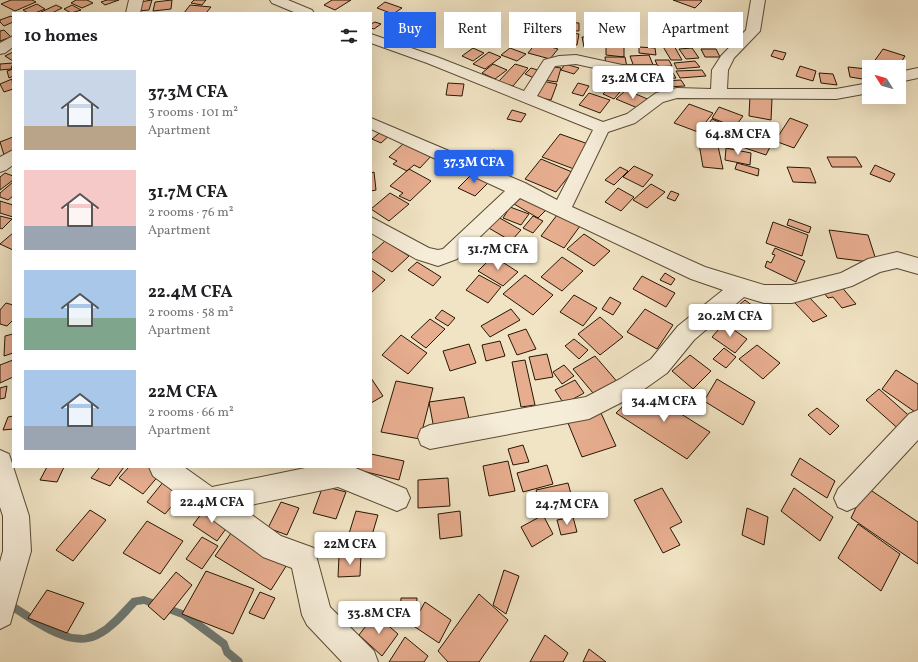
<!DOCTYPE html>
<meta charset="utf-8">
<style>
body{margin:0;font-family:Vollkorn,serif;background:#f6f6f6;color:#202124;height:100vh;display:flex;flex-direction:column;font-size:15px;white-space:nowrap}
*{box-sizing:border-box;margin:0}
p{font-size:13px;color:#757577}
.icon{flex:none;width:22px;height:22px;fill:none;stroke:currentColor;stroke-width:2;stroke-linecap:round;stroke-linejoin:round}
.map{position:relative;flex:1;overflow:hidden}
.drawer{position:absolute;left:12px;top:12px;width:360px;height:456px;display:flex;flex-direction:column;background:#fff;border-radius:0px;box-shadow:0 4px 16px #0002}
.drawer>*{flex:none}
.banner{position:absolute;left:384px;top:12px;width:380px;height:36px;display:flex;gap:8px}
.needle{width:26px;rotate:307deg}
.buttons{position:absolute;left:862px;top:60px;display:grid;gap:8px}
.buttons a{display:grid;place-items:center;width:44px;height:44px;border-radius:0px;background:#fff;box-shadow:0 4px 16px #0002;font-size:20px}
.price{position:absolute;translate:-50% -34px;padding:0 9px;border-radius:4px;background:#fff;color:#222;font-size:13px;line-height:26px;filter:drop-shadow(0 1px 2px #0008)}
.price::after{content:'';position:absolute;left:50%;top:24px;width:12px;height:9px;margin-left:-6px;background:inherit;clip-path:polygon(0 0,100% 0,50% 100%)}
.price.on{background:#2563eb;color:#fff}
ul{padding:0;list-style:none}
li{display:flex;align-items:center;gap:12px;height:100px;padding:0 12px}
li span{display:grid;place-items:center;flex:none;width:112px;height:80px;border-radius:0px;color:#555}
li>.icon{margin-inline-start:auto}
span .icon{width:48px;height:48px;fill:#fffc;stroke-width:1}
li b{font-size:17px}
h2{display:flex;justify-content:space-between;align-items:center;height:48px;padding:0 12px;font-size:17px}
.pill{padding:0 14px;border-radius:0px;background:#fff;box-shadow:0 4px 16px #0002;font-size:14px;line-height:36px}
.pill.on{background:#2563eb;color:#fff}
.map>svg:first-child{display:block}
</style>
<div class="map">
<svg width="918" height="662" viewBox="0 0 918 662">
<rect width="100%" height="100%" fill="#f1e4c4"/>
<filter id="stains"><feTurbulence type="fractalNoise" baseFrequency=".005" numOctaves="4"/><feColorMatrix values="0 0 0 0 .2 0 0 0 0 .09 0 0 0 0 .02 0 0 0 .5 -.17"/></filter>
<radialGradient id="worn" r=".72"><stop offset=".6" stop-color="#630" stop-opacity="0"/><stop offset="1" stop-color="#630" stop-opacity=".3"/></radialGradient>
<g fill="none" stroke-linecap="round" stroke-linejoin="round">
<path fill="#6f7a74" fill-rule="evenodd" d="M0 596 13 602 49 625 61 630 72 634 84 635 94 632 104 626 114 617 132 598 144 596 188 612 227 641 230 649 242 659 243 662H232L224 655 221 647 182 618 144 604 137 605C126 617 113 632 98 639 65 654 28 619 0 604Z"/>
</g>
<path fill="#e7ad8f" stroke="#261703" d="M11 0H32L36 2 15 11 1 4Z
M76 0H87L93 3 82 8 71 3Z
M107 0H119L105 5 101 2Z
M152 0 149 10 138 11 140 2Z
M172 0 171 9 153 11 155 2Z
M194 0H206L202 5 191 3Z
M332 0H351L335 10 324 5Z
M673 0H700L702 1 695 8Z
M385 2 402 8 393 14 377 8Z
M37 4 45 9 35 13H28L23 10Z
M56 5 62 8 52 13H39Z
M72 5 81 10 71 13 64 9Z
M190 5 211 7 206 13H184Z
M680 14 694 19 683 27 669 22Z
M11 16 13 18V22L4 26 0 22V20Z
M404 17 428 26 413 37 389 28Z
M546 21 579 23V31L546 30Z
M375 22 381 24 374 29 371 28V24Z
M4 30 11 37 0 41V31Z
M563 32 579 34 577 45H561Z
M535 35H542L545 42H537Z
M582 37H601L604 47H584Z
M606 41 624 42V57L606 55Z
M536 43 558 49 550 59 528 53Z
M673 44 682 60H671L662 45Z
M639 47 655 48 656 55 639 53Z
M473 48 484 53 473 61 462 56Z
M510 48 526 54 517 61 501 55Z
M692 48 699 58 686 59 679 49Z
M701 49H716L720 57H705Z
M883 49 905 56 898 67H883L873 63Z
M774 50 786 53 783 60 771 56Z
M13 52V61L5 56Z
M489 52 501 57 485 69 473 64Z
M649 55 654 67H634L630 56Z
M605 57H625L627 67 606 66Z
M655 60H669L672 66 658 67Z
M695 61 700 67 677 69 674 63Z
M13 63 11 69 0 70V64Z
M493 64 507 70 495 79 482 73Z
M515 64 528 68 513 86 498 82Z
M565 64 579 68 574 74 561 70Z
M548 66 561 68 557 82 544 80Z
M605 66 634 77 626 86 596 75Z
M800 66 816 71 813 81 796 76Z
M848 67 867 69 869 80 850 77Z
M531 68 541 71 534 78 525 74Z
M649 68 654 76 636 78 631 70Z
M670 68 676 78 665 79 659 69Z
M13 69V76L9 78 7 71Z
M702 70 706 76 680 78 676 71Z
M819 73 833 74 837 85 821 83Z
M12 79 13 89 4 92 0 84Z
M681 80 685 86 667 87 664 81Z
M542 81 557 84 551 100 535 97Z
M448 83 464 84 462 96 446 95Z
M578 83 589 86 583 96 572 93Z
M613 83 624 87 614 99 603 94Z
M626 90 650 100 640 109 616 99Z
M589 93 610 100 600 113 579 105Z
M750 95 772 99 771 120 749 116Z
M689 104 713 113 698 132 674 123Z
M719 107 743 116 735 127 712 118Z
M512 110 526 114 521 122 507 119Z
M790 118 808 125 794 148 775 141Z
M712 119 738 130 731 140 705 129Z
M751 129 775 137 766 155 742 147Z
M383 130 391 134 381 143 372 139Z
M560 134 591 145 574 169 542 157Z
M13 137V151L4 155 0 142Z
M405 142 433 154 420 168 414 165 407 171 393 164 397 161 389 157Z
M699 144 718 146 723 169 703 167Z
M726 148 751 153 750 165 725 160Z
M493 150 509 156 499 168 484 162Z
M827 157H856L862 167H832Z
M541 159 572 172 556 192 525 179Z
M737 163 759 169 758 176 735 169Z
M875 165 895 174 890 182 870 174Z
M634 166 653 175 643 187 623 177Z
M620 167 628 171 614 185 605 180Z
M787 167 810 168 816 183 793 182Z
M409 169 431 181 410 201 399 196 403 193 390 186Z
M374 172 376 190 371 191V173Z
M5 173 13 176V180L0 190V177Z
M473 173 490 181 475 196 458 188Z
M13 182V196L8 200 0 197V193Z
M651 184 665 192 647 208 633 200Z
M618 188 634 197 621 211 605 202Z
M671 191 679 194 675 201 667 198Z
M390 193 409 204 389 221 371 209Z
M525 194 549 207 538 218 514 204Z
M0 201 13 205V217L0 213Z
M510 207 529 214 521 225 503 218Z
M557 215 580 226 564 248 541 236Z
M0 216 12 219 2 229 0 228Z
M533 216 543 221 533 233 523 228Z
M498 217 521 230 511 241 487 227Z
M789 219 811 227 809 233 787 225Z
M773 222 808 235 802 256 766 243Z
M829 230 868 235 877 263 837 258Z
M13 233V250L0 244Z
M584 234 610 251 594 266 567 249Z
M385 241 409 256 392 272 371 258V254Z
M775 248 805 261 796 282 765 267 767 261 771 263 775 255 772 254Z
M493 256 518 272 503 286 478 271Z
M562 257 583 271 562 291 541 277Z
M417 262 441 277 433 286 408 270Z
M371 270 385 280 371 293Z
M665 273 675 279 671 285 660 280Z
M479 275 501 287 488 303 466 290Z
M525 275 553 295 533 315 503 294Z
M642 276 675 293 666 307 633 289Z
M840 285 856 304 842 308 833 297 828 298 821 289Z
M574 295 597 308 583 326 560 312Z
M808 296 827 316 813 322 794 302Z
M610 297 621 303 613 315 602 309Z
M745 300 762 313 743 330 726 316Z
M6 303 13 305V320L7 326 0 324V310Z
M511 309 520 320 490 337 481 326Z
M645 309 673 325 657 349 627 332Z
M442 310 455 318 448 326 435 318Z
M600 317 623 337 600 355 578 334Z
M430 319 445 329 426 348 411 337Z
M724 323 747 339 735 353 712 337Z
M526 329 536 349 517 355 508 335Z
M13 334V353L4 356 5 336Z
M401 335 427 353 408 374 382 355Z
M574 339 588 350 579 359 565 346Z
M500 341 505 356 486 361 482 345Z
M469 344 476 363 450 371 443 351Z
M757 345 780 363 763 379 739 359Z
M724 348 736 357 726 368 713 359Z
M547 354 553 377 535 380 529 357Z
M690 355 711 371 693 389 672 371Z
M595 356 620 385 598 399 573 369Z
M13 360V377L0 383V365Z
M525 360 535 405 521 407 512 362Z
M564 365 574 376 562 384 553 372Z
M896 370 918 384V414L882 389Z
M371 378 383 396 371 403Z
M717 379 755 402 743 425 704 401Z
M575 380 584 393 564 404 555 390Z
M396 381 433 388 420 439 381 432Z
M7 386 5 398 0 399V388Z
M641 389 710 432 687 459 616 413Z
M879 389 915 421 902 432 866 400Z
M464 397 470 423 434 429 429 402Z
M817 408 839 426 830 435 808 415Z
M601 413 616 446 582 457 568 423Z
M13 416V429L3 430 8 417Z
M523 445 529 462 513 465 508 449Z
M371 454 404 461 399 480 358 470 359 467H371Z
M800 458 835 481 827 498 791 475Z
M508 461 515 491 489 496 483 466Z
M547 465 553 484 523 492 517 473Z
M47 467H64L57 482 40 480Z
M100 467H124L110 486 91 478Z
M129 467H149L160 474 143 494 119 478Z
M448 478 450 506 418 508V480Z
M164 481 183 493 165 514 147 502Z
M568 483 575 508 543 515 536 490Z
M323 486 346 492 336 519 313 513Z
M866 487 918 522V564L851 518Z
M662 488 682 522 670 528 680 545 663 553 634 500Z
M794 488 833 517 820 541 781 511Z
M281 502 299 508 287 535 268 528Z
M207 506 231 522 217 541 193 525Z
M747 508 768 517 764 545 742 535Z
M90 510 106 520 73 561 56 550Z
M356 511 378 515 369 545 347 540Z
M460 511 462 536 440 539 438 514Z
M543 515 553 534 532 547 521 527Z
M573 517 577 532 561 535 557 520Z
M147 521 183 541 160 574 123 553Z
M858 524 900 554 881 591 838 558Z
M236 526 290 560 271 590 215 556Z
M202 537 218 546 202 569 186 559Z
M361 554 360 576 338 577 339 556Z
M504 570 519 576 506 614 493 605Z
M206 571 254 589 233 634 182 614Z
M176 572 192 585 164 620 148 606Z
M47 590 84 603 67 633 28 618Z
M260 592 275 598 264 619 249 613Z
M479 594 508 620 479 662H448L438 651Z
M401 598H417L416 614H400Z
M425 602 451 620 439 643 412 625Z
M375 614 398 634 382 656 359 635Z
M545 635 568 653 563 662H530Z
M405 637 428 656 424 662H389Z
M589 649 606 662H583Z"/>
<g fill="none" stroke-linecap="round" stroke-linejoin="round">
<defs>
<path id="minor" d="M129 0H143L140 13H126Z
M270 0H288L312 10 314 13H296L272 3Z
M751 0H765L760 31 734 58 728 70 727 89H836L869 83V93L836 99 677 98 663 102 635 123 608 132 572 207 705 267 764 285H792L841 273 868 259 897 252 918 258V274L897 268 880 272 852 286 792 303H764L744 297 694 340 667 373 636 395 589 419 430 449 421 445 418 437 421 429 430 425 586 397 620 379 651 359 678 326 723 290 691 279 520 198 457 259 438 266 416 259 371 233V217L429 248 438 250 443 249 505 191 371 129V118L525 183 557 200 593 130 427 63 371 43V34L437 57 524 91 544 60 559 56 576 55 622 65H657L659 68 657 71 622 74 576 64 555 66 537 96 603 122 627 114 656 93 677 88 711 89 712 70 721 56 746 30Z
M13 36V47L5 53 0 54V43Z
M918 68V78L899 82V72Z
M13 150V165L6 170 0 172V157Z
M918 410V440L856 507 847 511 838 507 834 498 838 489 909 414Z
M0 450 9 454 29 516 31 551 10 624 0 629V562L3 551V516L0 507Z
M149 467H184L212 487 310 467H353L406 489 410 498 406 507 397 511 338 487 241 507 281 536 314 548 330 607 374 651 378 662H342L307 625 302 615 292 568 263 557 153 476Z"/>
</defs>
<use href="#minor" stroke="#594a33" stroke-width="2"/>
<use href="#minor" fill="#f6edd9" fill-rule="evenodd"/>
</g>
<rect width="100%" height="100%" filter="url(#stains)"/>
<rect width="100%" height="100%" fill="url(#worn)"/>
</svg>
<div class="buttons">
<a><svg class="needle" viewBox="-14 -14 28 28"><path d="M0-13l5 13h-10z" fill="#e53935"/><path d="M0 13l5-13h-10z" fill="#757577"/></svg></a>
</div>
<b class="price" style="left:633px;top:100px">23.2M CFA</b>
<b class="price" style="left:738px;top:156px">64.8M CFA</b>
<b class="price on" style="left:474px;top:184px">37.3M CFA</b>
<b class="price" style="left:498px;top:271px">31.7M CFA</b>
<b class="price" style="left:730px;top:338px">20.2M CFA</b>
<b class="price" style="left:664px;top:423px">34.4M CFA</b>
<b class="price" style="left:212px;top:524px">22.4M CFA</b>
<b class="price" style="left:567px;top:526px">24.7M CFA</b>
<b class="price" style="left:350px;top:566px">22M CFA</b>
<b class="price" style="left:379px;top:635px">33.8M CFA</b>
<div class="banner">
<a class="pill on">Buy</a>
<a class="pill">Rent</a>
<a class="pill">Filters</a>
<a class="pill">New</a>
<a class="pill">Apartment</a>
</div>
<section class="drawer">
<h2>10 homes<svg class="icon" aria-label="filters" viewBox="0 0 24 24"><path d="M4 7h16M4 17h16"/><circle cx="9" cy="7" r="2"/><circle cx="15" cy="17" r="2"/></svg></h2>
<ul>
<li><span style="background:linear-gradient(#c9d6e8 70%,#b9a48a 0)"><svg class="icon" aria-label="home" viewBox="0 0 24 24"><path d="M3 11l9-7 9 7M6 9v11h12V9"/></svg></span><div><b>37.3M CFA</b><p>3 rooms · 101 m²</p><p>Apartment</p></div></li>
<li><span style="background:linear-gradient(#f6c9c9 70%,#9aa5b1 0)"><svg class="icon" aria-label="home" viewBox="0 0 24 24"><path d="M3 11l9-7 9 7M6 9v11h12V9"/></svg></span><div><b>31.7M CFA</b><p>2 rooms · 76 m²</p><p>Apartment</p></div></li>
<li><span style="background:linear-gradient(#a9c7e8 60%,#7fa58c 0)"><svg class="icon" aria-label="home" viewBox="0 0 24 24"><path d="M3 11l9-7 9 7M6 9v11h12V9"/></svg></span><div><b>22.4M CFA</b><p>2 rooms · 58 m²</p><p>Apartment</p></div></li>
<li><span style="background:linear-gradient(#a9c7e8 70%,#9aa5b1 0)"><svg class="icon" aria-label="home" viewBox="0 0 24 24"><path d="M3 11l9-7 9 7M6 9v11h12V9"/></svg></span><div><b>22M CFA</b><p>2 rooms · 66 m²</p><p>Apartment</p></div></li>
</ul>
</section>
</div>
